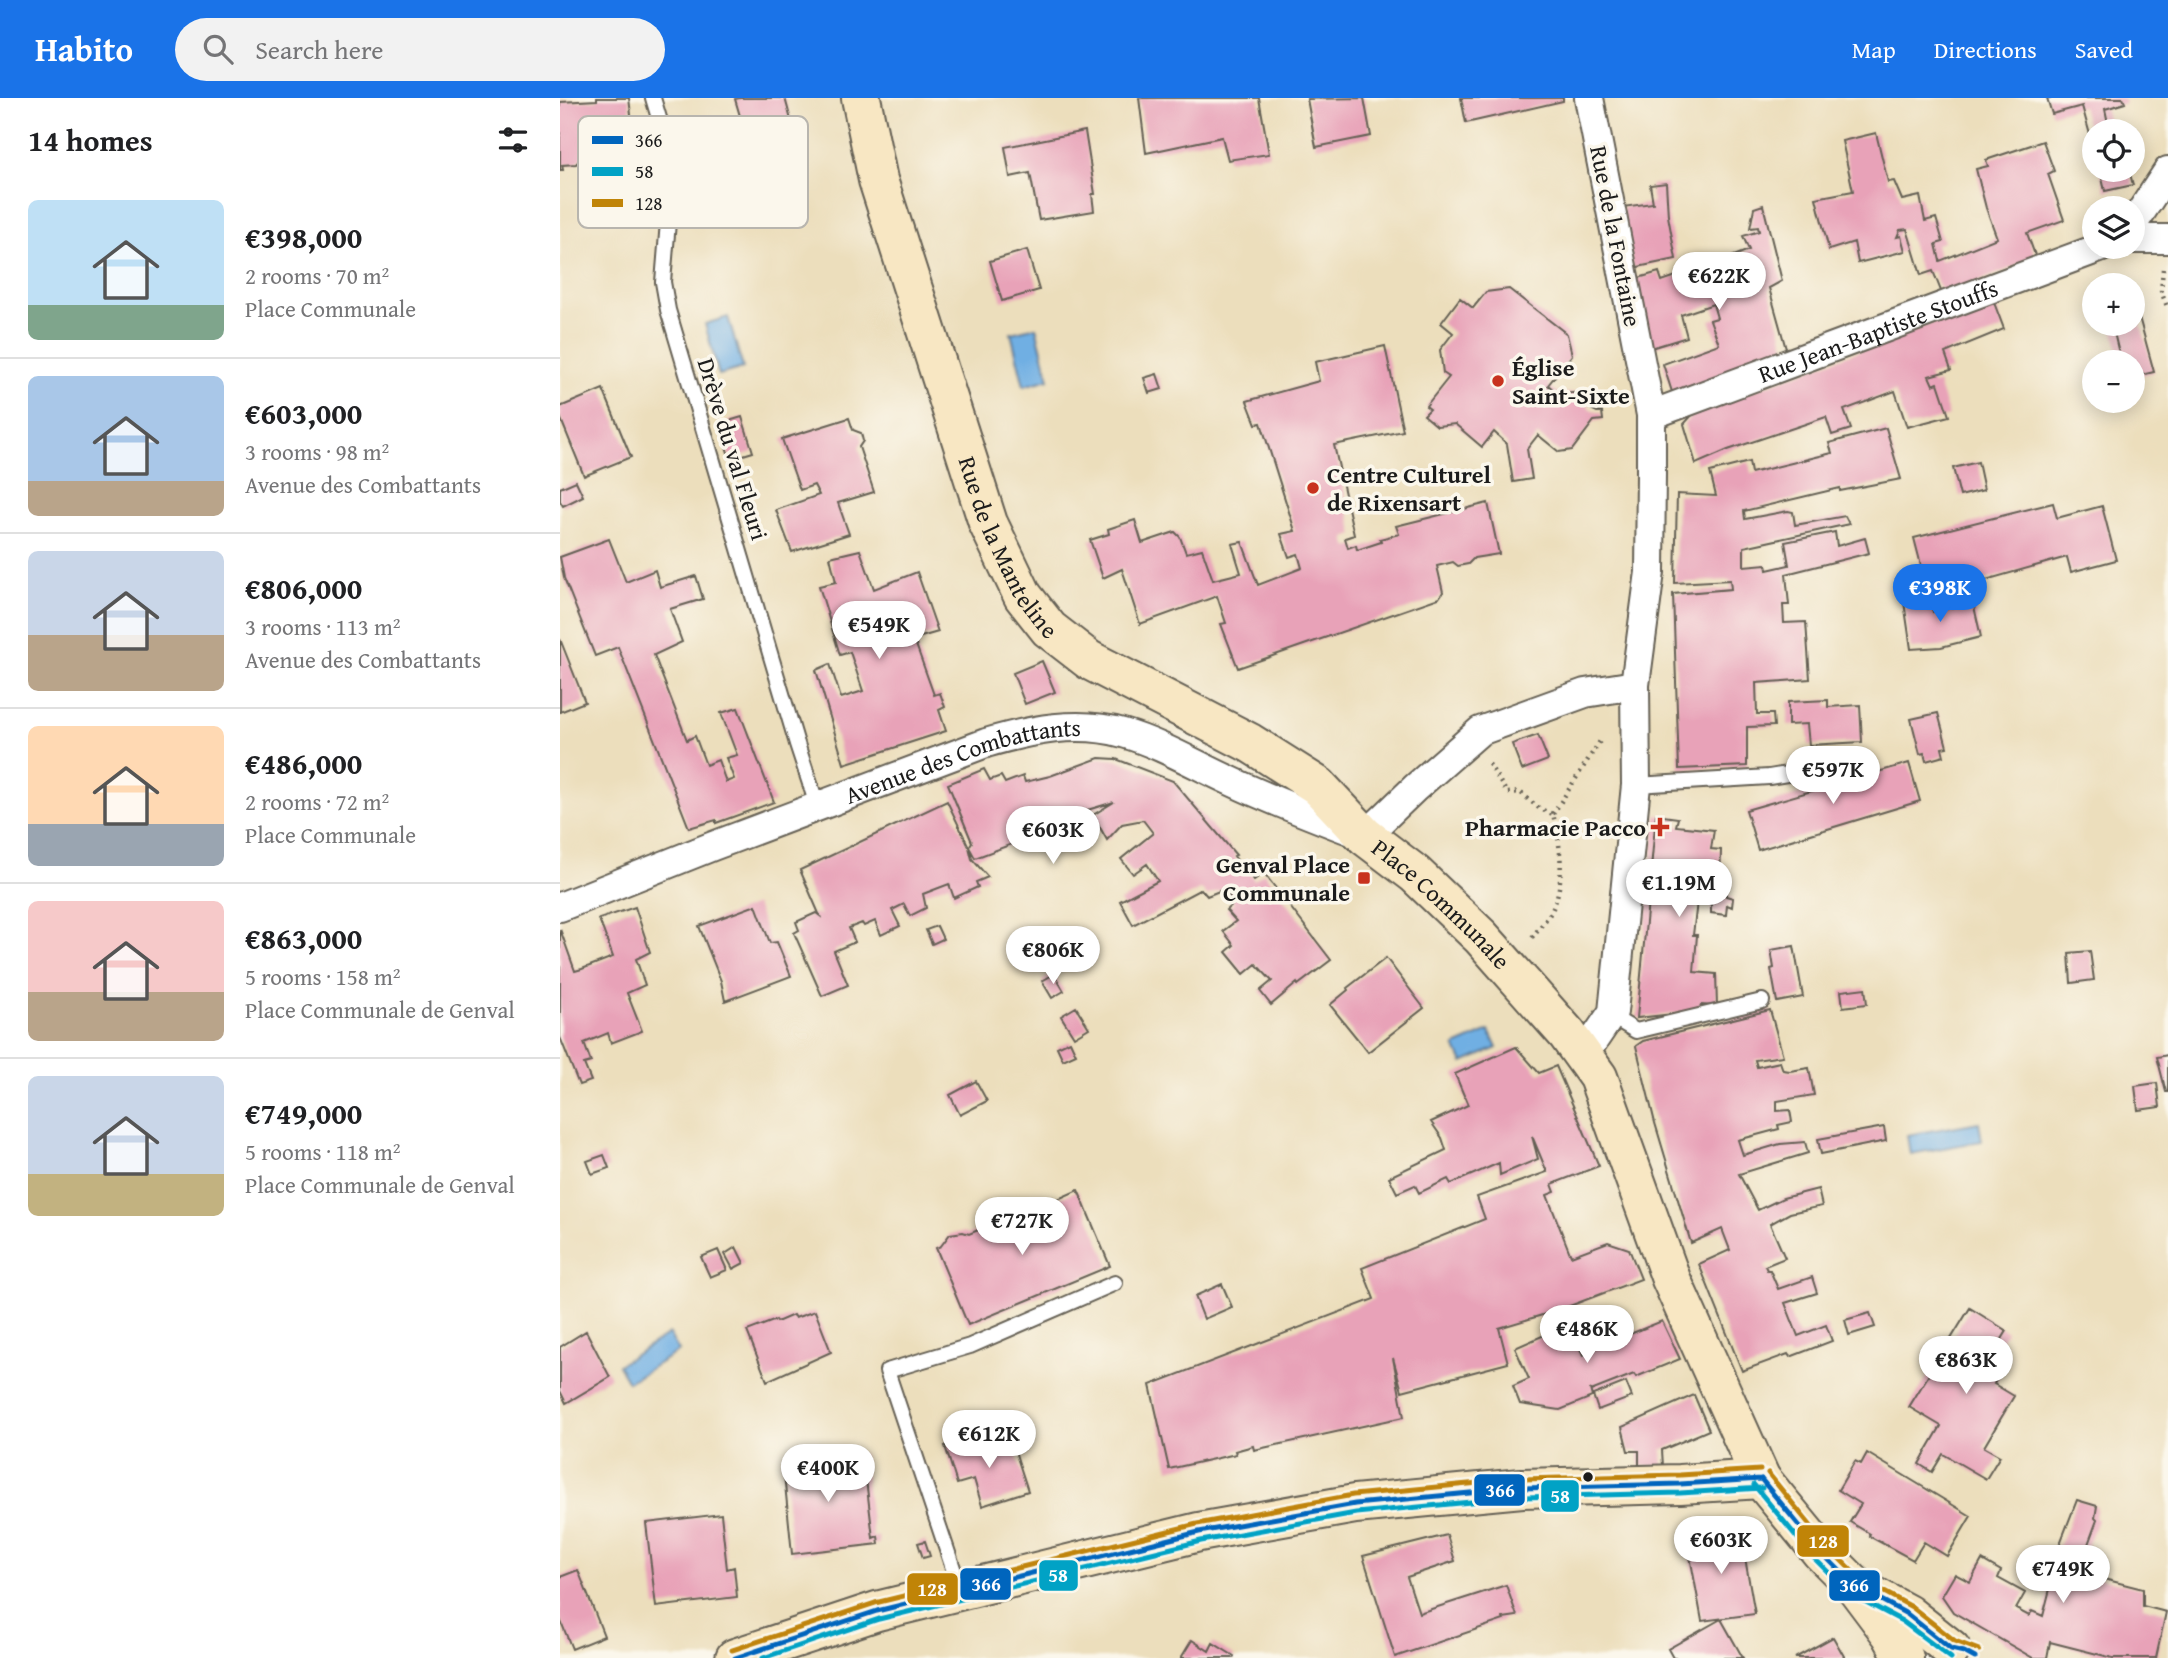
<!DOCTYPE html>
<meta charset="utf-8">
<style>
body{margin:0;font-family:"Gentium Book Plus",serif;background:#f2f2f2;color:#202124;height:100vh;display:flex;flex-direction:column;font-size:26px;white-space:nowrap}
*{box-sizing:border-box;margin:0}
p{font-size:23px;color:#757577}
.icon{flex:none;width:38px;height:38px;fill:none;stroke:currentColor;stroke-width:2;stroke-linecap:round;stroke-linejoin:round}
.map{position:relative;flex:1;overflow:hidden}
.sheet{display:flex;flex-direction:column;background:#fff;width:560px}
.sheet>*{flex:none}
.tools{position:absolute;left:1522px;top:21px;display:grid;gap:14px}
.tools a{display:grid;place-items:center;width:63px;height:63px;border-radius:50%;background:#fff;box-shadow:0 4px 18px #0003;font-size:35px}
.price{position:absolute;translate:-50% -60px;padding:0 16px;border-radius:24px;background:#fff;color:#222;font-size:23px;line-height:46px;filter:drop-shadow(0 2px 4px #0008)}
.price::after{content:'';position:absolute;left:50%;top:42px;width:21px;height:16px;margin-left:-10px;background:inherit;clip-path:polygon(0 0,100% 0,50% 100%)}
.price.selected{background:#1a73e8;color:#fff}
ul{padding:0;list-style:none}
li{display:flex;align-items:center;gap:21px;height:175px;padding:0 28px}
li+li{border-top:2px solid #e0e0e0}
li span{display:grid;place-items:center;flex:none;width:196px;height:140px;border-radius:10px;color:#555}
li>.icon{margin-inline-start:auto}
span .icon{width:84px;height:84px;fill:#fffc;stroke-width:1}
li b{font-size:30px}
h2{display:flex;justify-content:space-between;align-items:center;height:84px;padding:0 28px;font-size:30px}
header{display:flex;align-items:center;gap:42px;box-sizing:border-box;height:98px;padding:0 35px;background:#1a73e8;color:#fff}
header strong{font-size:33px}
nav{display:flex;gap:38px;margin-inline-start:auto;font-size:24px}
.search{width:490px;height:63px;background:#f2f2f2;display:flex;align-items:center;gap:18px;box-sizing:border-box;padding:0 24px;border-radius:38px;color:#757577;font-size:26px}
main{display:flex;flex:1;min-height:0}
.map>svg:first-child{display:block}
</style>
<header>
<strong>Habito</strong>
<div class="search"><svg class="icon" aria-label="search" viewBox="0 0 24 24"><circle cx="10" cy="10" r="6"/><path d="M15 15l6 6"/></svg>Search here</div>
<nav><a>Map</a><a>Directions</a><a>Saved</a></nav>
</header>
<main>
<section class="sheet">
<h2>14 homes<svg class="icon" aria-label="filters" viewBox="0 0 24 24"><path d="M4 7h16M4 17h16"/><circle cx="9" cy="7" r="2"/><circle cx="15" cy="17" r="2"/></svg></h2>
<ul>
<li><span style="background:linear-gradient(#bfe0f5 75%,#7fa58c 0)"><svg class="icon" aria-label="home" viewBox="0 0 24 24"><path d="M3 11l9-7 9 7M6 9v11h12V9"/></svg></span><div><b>€398,000</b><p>2 rooms · 70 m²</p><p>Place Communale</p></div></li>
<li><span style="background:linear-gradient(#a9c7e8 75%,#b9a48a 0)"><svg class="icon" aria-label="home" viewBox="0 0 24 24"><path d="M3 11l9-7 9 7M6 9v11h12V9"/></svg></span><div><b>€603,000</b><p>3 rooms · 98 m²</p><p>Avenue des Combattants</p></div></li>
<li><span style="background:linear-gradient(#c9d6e8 60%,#b9a48a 0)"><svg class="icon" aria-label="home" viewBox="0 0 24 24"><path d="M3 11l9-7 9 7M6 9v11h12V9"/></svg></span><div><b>€806,000</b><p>3 rooms · 113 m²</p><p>Avenue des Combattants</p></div></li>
<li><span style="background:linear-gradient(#ffd9b3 70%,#9aa5b1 0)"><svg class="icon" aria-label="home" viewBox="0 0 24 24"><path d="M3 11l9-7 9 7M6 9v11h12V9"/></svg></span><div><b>€486,000</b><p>2 rooms · 72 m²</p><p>Place Communale</p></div></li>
<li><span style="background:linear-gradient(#f6c9c9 65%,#b9a48a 0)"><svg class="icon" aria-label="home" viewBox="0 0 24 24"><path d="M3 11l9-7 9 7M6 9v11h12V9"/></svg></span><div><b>€863,000</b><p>5 rooms · 158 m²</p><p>Place Communale de Genval</p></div></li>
<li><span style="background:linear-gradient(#c9d6e8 70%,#c2b280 0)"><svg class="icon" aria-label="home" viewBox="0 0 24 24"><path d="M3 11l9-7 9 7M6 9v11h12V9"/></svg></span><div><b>€749,000</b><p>5 rooms · 118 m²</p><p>Place Communale de Genval</p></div></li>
</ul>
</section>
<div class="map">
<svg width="1608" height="1560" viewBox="0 0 1608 1560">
<rect width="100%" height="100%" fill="#fbf7ec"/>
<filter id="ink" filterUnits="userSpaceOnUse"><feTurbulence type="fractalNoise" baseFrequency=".0143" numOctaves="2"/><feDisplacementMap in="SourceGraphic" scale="14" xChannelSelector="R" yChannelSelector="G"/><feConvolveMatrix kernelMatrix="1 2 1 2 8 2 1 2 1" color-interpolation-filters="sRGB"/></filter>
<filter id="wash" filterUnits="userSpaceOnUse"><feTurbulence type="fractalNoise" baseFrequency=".00686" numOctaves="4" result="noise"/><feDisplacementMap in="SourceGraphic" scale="28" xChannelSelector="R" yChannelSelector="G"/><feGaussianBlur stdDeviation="1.57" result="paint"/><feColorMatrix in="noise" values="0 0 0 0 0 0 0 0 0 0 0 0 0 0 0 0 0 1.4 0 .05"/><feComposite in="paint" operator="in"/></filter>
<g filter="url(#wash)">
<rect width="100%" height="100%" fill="#ecdebc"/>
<path fill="#70afe3" stroke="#466680" stroke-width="2" d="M168 219 183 270 159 277 145 226Z
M476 229 489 281 464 288 451 235Z
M929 933 937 950 903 965 895 948Z
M1419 1024 1422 1043 1350 1056 1347 1037Z
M109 1236 119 1253 68 1284 58 1267Z"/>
<g id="blocks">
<path fill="#e8a2b8" d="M37 0H69L73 33 28 39V53L16 66 2 67 3 72H0V4L37 2Z
M180 0H225L231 22 185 35 175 1Z
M579 0H699L709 56 668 62 662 39 586 55Z
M804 0 811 38 756 49 747 1Z
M901 0H1003V3L906 25Z
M1487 0H1563L1565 5 1545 11 1549 30 1557 28 1558 33H1535L1534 51 1522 8 1492 16Z
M525 33 535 96H532L534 113 479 122 470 75 450 79 445 49Z
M1316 35 1328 84 1334 83 1342 102 1360 98 1365 123 1376 120 1383 144 1376 146 1380 163 1437 140 1426 110 1416 71 1428 68 1426 62 1483 43 1494 73 1488 76 1504 122 1467 135 1476 160 1383 198 1373 173 1361 177 1347 131 1340 132 1337 139 1341 138 1345 153 1298 165 1294 144 1269 152 1256 100 1293 93 1282 43Z
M1540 72H1569L1573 87 1545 93Z
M1106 85 1108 118 1116 161 1073 170 1062 109 1093 105 1090 87Z
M1203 107 1222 183 1209 190 1228 258 1113 297 1103 266 1159 246 1150 222 1157 220 1153 206 1121 217 1127 239 1091 250 1075 181 1099 174 1102 183 1137 171 1135 167 1151 161 1154 166 1189 152 1183 138 1199 133 1198 129 1190 130 1194 110Z
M467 152 479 192 442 203 430 163Z
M949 191 1007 236 1012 257 988 287 999 296 1026 294 1029 310 1037 314H1042L1043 322 1034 323 1012 352 999 354 978 337 967 351 972 381 953 384 947 346 934 334 922 349 895 326 877 328 864 317 870 311 866 308 889 279 883 275 880 252 893 235 881 225 900 200 913 210 926 194Z
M1573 197 1594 274 1573 279V264H1561L1552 226H1573Z
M1433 202 1444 231 1385 255 1391 272 1369 278 1373 287 1378 285 1389 318 1347 329 1335 293 1284 312 1291 331 1272 337 1266 319 1168 352 1136 366 1124 326 1134 315Z
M825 248 843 333 774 347 794 437 785 440 788 450 796 447 797 452 821 444 820 441 839 436 836 428 928 405 939 456 914 460 908 466 898 468 893 464 877 468 883 494 879 500 678 570 661 526 666 525 657 498 580 526 562 471 543 480 530 442 549 436 548 431 575 422 582 445 615 434 620 439 626 455 642 451 653 482 681 475 672 446 682 444 698 487 742 470 738 456 729 459 721 436 735 433 701 325 696 326 687 303 759 283 755 264Z
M597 276 602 291 589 295 584 280Z
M43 291 71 359 24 378 0 319V309Z
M182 319 193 354 170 361 159 326Z
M289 320 293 332 301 335 303 343 299 349 314 394 278 405 289 436 232 454 216 412 259 397 254 387 240 392 222 341Z
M1326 330 1341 381 1280 393V390L1184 413 1185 421 1228 413 1233 414 1235 427 1285 418 1289 426 1184 449V468L1206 466 1207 472 1229 467 1225 444 1275 434 1277 448 1305 440 1309 455 1226 476 1229 507H1223L1224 525 1246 524 1250 581 1196 585 1197 616H1213L1214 628 1187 629V668L1119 671 1113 496 1171 491 1170 482 1115 485 1117 396 1156 398 1150 374 1189 364 1191 375 1244 362 1272 355 1269 345Z
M1418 364 1424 392 1400 398 1393 370Z
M16 383 23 398 3 408 0 403V390Z
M1493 405 1497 420 1542 408 1556 462 1511 474 1507 459 1369 498 1354 440Z
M49 441 66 484 95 472 100 489 136 478 143 501 110 511 122 544 94 557 127 642 135 638 146 667 158 662 166 684 174 681 166 660 177 657 161 615 178 610 214 704 156 725V722L129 730 58 549 35 558 4 480 0 459Z
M300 452 314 491 357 474 378 534 354 541 374 597 380 595 385 609 379 612 386 633 284 666 256 572 270 566 281 600 303 593 290 554 280 557 259 488 276 484 270 459Z
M1369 498 1373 514 1413 504 1421 539 1381 549 1351 551 1344 504Z
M0 541 25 604 0 614Z
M482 563 495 594 465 606 453 575Z
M1268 602V609L1300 607 1302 644 1249 647 1247 626 1228 627V604Z
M1378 615 1387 649 1382 650 1384 658 1366 663 1364 655 1360 656 1351 621Z
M978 637 988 662 962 672 952 646Z
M539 660 556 661 613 683 676 757 674 758 687 776 689 774 694 782 704 775 771 862 738 887 737 885 711 907 700 893 712 883 696 866 684 876 666 854 674 847 663 833 676 823 666 812 674 805 664 791 647 798 641 791 573 827 560 803 598 783 587 766 573 776 561 761 593 735 583 722 562 726 547 742 533 717 554 704 480 726 484 734 415 760 409 749 412 761 428 779 416 784 418 789 394 800 389 786 363 796 366 810 350 818 344 806 332 812 340 828 321 837 315 823 304 828 302 825 289 830 295 844 274 853 288 887 262 898 234 835 239 832 236 824 256 815 260 818 240 772 387 703 409 749 412 744 388 686 424 671 430 682 441 678 445 685 463 678 465 684 490 678Z
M1349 665 1360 703 1198 752 1186 712Z
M1096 717 1118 720 1116 728 1154 732 1151 751 1161 752 1160 785 1166 786V798L1173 800 1172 809 1167 807 1166 817 1151 815V806L1137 804 1133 837H1137L1134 874 1156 876 1157 908 1141 907 1140 913 1077 920Z
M196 807 210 845 217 844 231 878 165 903 161 883 139 828Z
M75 809 90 854 76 861 85 887 67 895 82 933 51 945 48 935 24 945 31 964 24 966 31 983 19 987 0 939V831L15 873 22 871 53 859 39 821Z
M377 828 383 841 372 846 366 832Z
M1234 848 1243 899 1217 904 1211 871 1214 870 1211 852Z
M1530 853 1534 882 1511 885 1509 855Z
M826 860 864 910 808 954 770 907 788 892 787 890Z
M494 876 504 893 492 900 482 883Z
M1305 890 1307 906 1283 909 1281 893Z
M516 909 529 930 514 939 501 918Z
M1210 912 1223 958 1195 962 1197 969 1220 964 1223 972 1230 973 1249 970 1254 997 1217 1003V1013L1230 1012 1232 1024 1218 1027 1219 1031 1178 1042 1183 1057 1220 1046 1245 1044 1248 1055 1179 1076 1198 1112 1223 1100 1258 1091 1262 1108 1230 1115 1210 1126 1225 1160 1205 1168 1207 1172H1210L1218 1191 1252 1179 1257 1195 1225 1205 1238 1238 1266 1227 1272 1243 1230 1259 1228 1256 1182 1273 1139 1166 1170 1152 1162 1131 1131 1145 1095 1025 1076 948 1083 943Z
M510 943 516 956 503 962 497 949Z
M956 949 979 975 996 968 1039 1068 992 1086 995 1094 987 1097 1011 1158 1048 1144 1069 1151 1081 1181 999 1212 939 1230 948 1265 842 1293 833 1260 844 1319 694 1352 693 1348 675 1353 676 1356 609 1371 590 1287 814 1201 802 1170 925 1121 917 1099 987 1074 972 1038 978 1061 940 1077 939 1065 891 1086 888 1081 859 1095 855 1087 837 1095 829 1079 886 1052 882 1040 871 1024 908 1007 895 976Z
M1608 957V994H1606L1597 959Z
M416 983 427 1003 400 1017 390 997Z
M1597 985 1600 1009 1578 1012 1575 988Z
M1324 1029 1326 1043 1261 1056 1258 1041Z
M44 1057 49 1070 32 1076 27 1063Z
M518 1092 550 1168 408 1227 376 1150 381 1148 390 1136 403 1134 409 1136 435 1125 433 1120 456 1110 460 1120 469 1116V1114Z
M176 1149 184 1165 173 1171 165 1156Z
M158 1152 167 1172 150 1179 141 1159Z
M662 1186 672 1209 644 1221 635 1198Z
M1410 1210 1447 1233 1434 1254 1448 1263 1434 1286 1454 1298 1424 1349 1440 1358 1426 1381 1383 1356 1372 1374 1359 1366 1381 1328 1349 1309Z
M255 1213 271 1254 207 1283 187 1233 216 1222 217 1224 233 1217 235 1220Z
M1310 1215 1315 1229 1289 1237 1285 1222Z
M1102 1223 1120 1261 1076 1279 1074 1276 1031 1293 1030 1291 1032 1299 1000 1312 960 1306 953 1288 969 1281 955 1250 1009 1226 1023 1257 1038 1249Z
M26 1233 50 1279 6 1305 0 1293V1249Z
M1066 1284 1072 1299 1038 1312 1033 1297Z
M1134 1297 1149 1332 1102 1352 1103 1368H1079V1353H1068L1062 1329Z
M448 1340 454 1350 468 1393 422 1408 414 1381 397 1386 385 1348 404 1342 409 1353Z
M1307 1355 1411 1418 1387 1458 1364 1444 1353 1462 1309 1438 1310 1436 1290 1424 1301 1406 1278 1392 1295 1363 1301 1366Z
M303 1356 313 1440 318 1438 319 1446 232 1456 223 1366Z
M1517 1402 1537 1408 1535 1420 1537 1422 1523 1460 1530 1462 1528 1477 1583 1491V1508L1606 1514 1596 1560H1553L1490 1544 1487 1560H1473L1393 1514 1382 1498 1395 1476 1410 1484 1422 1462 1441 1473 1438 1480 1465 1495 1456 1511 1469 1518 1472 1513 1483 1518 1491 1487 1503 1457 1496 1456Z
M161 1416 167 1471 174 1469 177 1499 96 1509 86 1425Z
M1180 1432 1195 1516 1142 1523 1127 1442Z
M887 1437 895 1463 847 1479 859 1515 946 1487 957 1518 943 1520 944 1522 835 1559 803 1458Z
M365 1443 370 1458 363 1460 358 1445Z
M18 1472 44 1538 12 1551 0 1521V1479Z
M1161 1521 1183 1560H1113L1108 1551Z
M1273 1539 1285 1560H1235Z
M632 1542 649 1553 653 1545 674 1558 673 1560H621Z"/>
</g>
</g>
<g filter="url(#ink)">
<use href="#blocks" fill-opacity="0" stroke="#656054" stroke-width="2"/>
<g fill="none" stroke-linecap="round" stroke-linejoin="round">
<defs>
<path id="lane" d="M93 0 110 57 111 88 103 184 108 212 237 646 258 710
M1076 687 1209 679 1304 663
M1051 918 1076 933 1202 903
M400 1491 327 1273 410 1248 555 1185"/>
<g id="street">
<path d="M1573 126 1608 73"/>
<path d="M1573 141H1608"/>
<path id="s1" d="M1091 317 1542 149"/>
<path id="s2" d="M0 809 153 748 426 645C470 632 518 622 563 635 601 646 636 667 671 683 715 704 760 721 805 738L855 690 920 633 1025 595 1075 587"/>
<path d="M1023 958 1053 914 1076 687 1075 587 1090 474 1091 376V317L1029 0"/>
</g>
<g id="secondary">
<path id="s3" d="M301 0 318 82 428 425 463 498 489 531 529 562 690 645 758 688 805 738 855 776 921 839 1007 936 1038 979 1111 1181 1201 1381 1261 1454 1295 1488 1331 1536 1344 1560"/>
<path d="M1310 1496 1347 1516 1391 1551"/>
<path d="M175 1560 317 1513 639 1434 795 1406 962 1390 1120 1386 1201 1381"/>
</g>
</defs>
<use href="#lane" stroke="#656054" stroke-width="18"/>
<use href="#street" stroke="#656054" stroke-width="32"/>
<use href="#secondary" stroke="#656054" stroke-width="42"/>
<path stroke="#656054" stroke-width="4.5" stroke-dasharray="2 5" stroke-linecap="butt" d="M1603 171 1601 193 1608 211
M929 666 947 695 960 694 980 711 993 716C1000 745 1006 780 993 810 988 821 977 832 970 842
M993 716 1042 640"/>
<use href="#lane" stroke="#fff" stroke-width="14"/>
<use href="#street" stroke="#fff" stroke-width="28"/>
<use href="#secondary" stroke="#f8e7c3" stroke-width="38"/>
<defs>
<path id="bus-1" d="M1201 1381 1261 1454 1295 1488 1347 1516 1391 1551 1404 1554 1415 1560
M175 1560 317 1513 639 1434 795 1406 962 1390 1120 1386 1201 1381"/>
<path id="bus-2" d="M1194 1387 1254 1460 1289 1495 1342 1523 1391 1560
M203 1560 319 1521 641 1443 796 1415 963 1399 1120 1395 1202 1390"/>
<path id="bus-3" d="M1208 1375 1267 1448 1300 1481 1352 1509 1395 1543 1419 1552
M172 1552 315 1505 637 1426 793 1397 961 1381 1120 1377 1200 1372"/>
</defs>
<use href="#bus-1" stroke="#fbf7ec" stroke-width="10"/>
<use href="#bus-2" stroke="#fbf7ec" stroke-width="10"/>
<use href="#bus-3" stroke="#fbf7ec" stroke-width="10"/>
<use href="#bus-1" stroke="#0065bd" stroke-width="5"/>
<use href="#bus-2" stroke="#01a2c5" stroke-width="5"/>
<use href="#bus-3" stroke="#c08407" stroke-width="5"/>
</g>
</g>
<g fill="#c8321e" stroke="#fbf7ec" stroke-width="2.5">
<circle cx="938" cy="283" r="7"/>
<circle cx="753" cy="390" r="7"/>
<path d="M1096.5 718.5h7v7h7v7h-7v7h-7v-7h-7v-7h7z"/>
<rect x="797" y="773" width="14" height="14" rx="3.5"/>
</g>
<circle fill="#1c1c1c" stroke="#fbf7ec" stroke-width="2.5" cx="1028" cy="1379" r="6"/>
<g text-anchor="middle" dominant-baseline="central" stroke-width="7" stroke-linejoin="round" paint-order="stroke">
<g font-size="24" fill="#1c1c1c" stroke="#fbf7ec">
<text transform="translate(1056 138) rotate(79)">Rue de la Fontaine</text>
<text stroke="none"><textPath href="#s1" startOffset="242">Rue Jean-Baptiste Stouffs</textPath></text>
<text transform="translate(173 351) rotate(73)">Drève du val Fleuri</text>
<text stroke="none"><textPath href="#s3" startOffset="474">Rue de la Manteline</textPath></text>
<text stroke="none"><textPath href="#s2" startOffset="430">Avenue des Combattants</textPath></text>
<text stroke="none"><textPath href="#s3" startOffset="1050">Place Communale</textPath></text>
</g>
<g font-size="24" font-weight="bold" fill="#1c1c1c" stroke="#fbf7ec" text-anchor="start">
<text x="952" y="269">Église<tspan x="952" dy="28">Saint-Sixte</tspan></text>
<text x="767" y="376">Centre Culturel<tspan x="767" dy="28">de Rixensart</tspan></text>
<text x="1086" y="729" text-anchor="end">Pharmacie Pacco</text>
<text x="790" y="766" text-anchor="end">Genval Place<tspan x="790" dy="28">Communale</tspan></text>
</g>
</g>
<rect x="18" y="18" width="230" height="112" rx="10" fill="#fbf7ec" stroke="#b8b5ae" stroke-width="2"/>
<rect x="32" y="38" width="31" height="8" fill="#0065bd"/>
<rect x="32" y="69" width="31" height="9" fill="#01a2c5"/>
<rect x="32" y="101" width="31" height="8" fill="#c08407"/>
<g font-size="19" fill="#1c1c1c">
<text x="75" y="49">366</text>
<text x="75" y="80">58</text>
<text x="75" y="112">128</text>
</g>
<g stroke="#fbf7ec" stroke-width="2.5">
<rect x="913" y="1375" width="53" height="34" rx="7" fill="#0065bd"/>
<rect x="980" y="1381" width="40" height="34" rx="7" fill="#01a2c5"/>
<rect x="1236" y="1426" width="54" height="34" rx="7" fill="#c08407"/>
<rect x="478" y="1461" width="41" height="33" rx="7" fill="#01a2c5"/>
<rect x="399" y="1469" width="53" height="34" rx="7" fill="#0065bd"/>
<rect x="1268" y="1471" width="53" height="33" rx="7" fill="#0065bd"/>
<rect x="346" y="1474" width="53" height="34" rx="7" fill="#c08407"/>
</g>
<g font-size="19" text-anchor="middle" font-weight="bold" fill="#fff">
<text x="940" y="1399">366</text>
<text x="1000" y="1405">58</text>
<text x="1263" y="1450">128</text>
<text x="498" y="1484">58</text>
<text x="426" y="1493">366</text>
<text x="1294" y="1494">366</text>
<text x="372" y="1498">128</text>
</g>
</svg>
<div class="tools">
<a><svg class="icon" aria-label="locate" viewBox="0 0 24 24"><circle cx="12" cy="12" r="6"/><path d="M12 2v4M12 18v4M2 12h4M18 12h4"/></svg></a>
<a><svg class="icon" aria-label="layers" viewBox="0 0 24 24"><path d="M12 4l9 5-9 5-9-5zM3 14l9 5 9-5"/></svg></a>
<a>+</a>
<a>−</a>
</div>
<b class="price" style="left:1159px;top:214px">€622K</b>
<b class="price selected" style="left:1380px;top:526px">€398K</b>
<b class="price" style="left:319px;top:563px">€549K</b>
<b class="price" style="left:1273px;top:708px">€597K</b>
<b class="price" style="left:493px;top:768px">€603K</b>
<b class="price" style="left:1119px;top:821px">€1.19M</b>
<b class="price" style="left:493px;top:888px">€806K</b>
<b class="price" style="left:462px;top:1159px">€727K</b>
<b class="price" style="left:1027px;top:1267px">€486K</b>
<b class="price" style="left:1406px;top:1298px">€863K</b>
<b class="price" style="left:429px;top:1372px">€612K</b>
<b class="price" style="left:268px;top:1406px">€400K</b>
<b class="price" style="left:1161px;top:1478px">€603K</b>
<b class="price" style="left:1503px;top:1507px">€749K</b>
</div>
</main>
